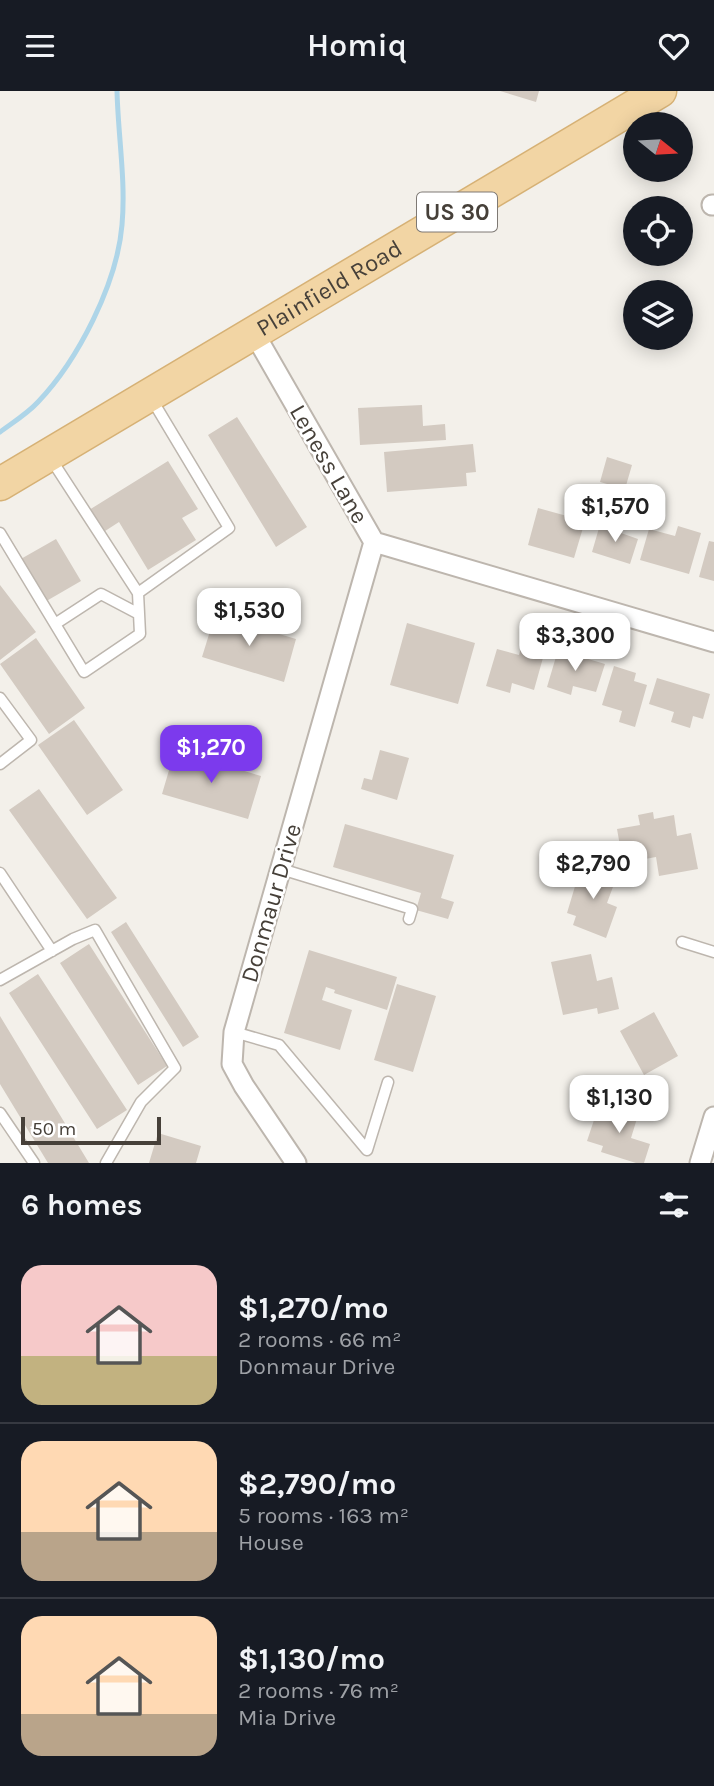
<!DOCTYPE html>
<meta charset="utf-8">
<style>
body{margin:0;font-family:Karla,sans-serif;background:#20242c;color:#f1f3f6;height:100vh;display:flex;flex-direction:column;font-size:26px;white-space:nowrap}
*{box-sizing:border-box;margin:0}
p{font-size:23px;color:#9ea1a6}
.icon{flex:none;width:38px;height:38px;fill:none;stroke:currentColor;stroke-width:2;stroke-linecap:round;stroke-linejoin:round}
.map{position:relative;height:1072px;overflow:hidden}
.details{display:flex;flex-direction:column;background:#171b24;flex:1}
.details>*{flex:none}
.needle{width:46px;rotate:108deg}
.controls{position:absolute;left:623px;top:21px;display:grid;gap:14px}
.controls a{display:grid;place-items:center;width:70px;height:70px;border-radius:50%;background:#171b24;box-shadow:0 4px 18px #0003;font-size:35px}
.scale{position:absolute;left:21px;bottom:18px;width:140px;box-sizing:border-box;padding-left:7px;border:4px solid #464039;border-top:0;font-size:19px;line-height:24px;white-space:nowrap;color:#464039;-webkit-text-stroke:5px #fff;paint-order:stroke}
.price{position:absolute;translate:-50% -60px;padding:0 16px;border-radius:14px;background:#fff;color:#222;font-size:23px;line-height:46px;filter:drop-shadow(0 2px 4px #0008)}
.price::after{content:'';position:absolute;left:50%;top:42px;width:21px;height:16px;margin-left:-10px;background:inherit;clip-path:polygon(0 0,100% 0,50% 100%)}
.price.on{background:#7c3aed;color:#fff}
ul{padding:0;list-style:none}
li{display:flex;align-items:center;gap:21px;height:175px;padding:0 21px}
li+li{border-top:2px solid #363941}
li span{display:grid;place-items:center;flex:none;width:196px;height:140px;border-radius:21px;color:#555}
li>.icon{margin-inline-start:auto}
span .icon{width:84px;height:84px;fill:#fffc;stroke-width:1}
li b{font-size:30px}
h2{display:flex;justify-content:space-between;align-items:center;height:84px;padding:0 21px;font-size:30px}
header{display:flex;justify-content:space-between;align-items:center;height:91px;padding:0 21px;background:#171b24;font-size:32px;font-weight:600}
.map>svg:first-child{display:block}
</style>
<header><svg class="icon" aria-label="menu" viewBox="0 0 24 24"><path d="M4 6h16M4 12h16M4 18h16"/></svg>Homiq<svg class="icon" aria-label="heart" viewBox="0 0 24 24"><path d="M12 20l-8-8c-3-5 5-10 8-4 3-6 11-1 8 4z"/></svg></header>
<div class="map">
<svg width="714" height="1072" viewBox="0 0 714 1072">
<rect width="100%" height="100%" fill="#f3f0ea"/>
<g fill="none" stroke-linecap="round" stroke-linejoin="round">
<path stroke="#aed5e8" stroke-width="5" d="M0 341C12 332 27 323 38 311 78 269 117 193 122 134 126 90 118 44 117 0"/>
</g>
<path fill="#d3cac1" d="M500 0H539L536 11Z
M422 314 423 335 445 333 446 349 360 354 358 317Z
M237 326 307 436 276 456 208 344Z
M473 353 476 381 466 382 467 395 387 401 384 361Z
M607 366 632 374 625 398 600 391Z
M168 370 198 418 182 427 196 449 148 479 119 431 102 442 89 419Z
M538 417 585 430 574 467 528 454Z
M614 429 624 432 621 442 638 448 630 473 592 461 599 437 610 440Z
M678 435 701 442 689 483 640 469 649 438 675 445Z
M56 448 81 490 43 512 19 469Z
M709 450 714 451V490L699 486Z
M0 494 36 541 0 569Z
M215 524 296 548 284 591 202 566Z
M407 532 475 552 458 613 390 594Z
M36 547 85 617 49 643 0 573Z
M523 550 546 556 534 599 512 592 510 602 486 595 497 558 519 564Z
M558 559 605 573 596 601 573 595 571 604 547 596Z
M614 575 636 582 634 590 647 594 635 636 619 631 622 620 602 614Z
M657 587 710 603 703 628 693 625 690 637 671 631 674 621 649 613Z
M74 629 123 699 87 724 38 654Z
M175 659 261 685 248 728 162 703Z
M380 659 409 667 397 709 361 698 364 687 372 689Z
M39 698 117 807 87 828 9 719Z
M653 721 654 728 674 724 677 745 691 742 698 778 659 785 656 766 623 772 617 738 640 734 638 724Z
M345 733 454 764 441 807 454 811 448 828 416 819 421 802 333 776Z
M582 772 617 785 607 812 617 816 606 847 573 834 576 825 567 822Z
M126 831 199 946 183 956 111 841Z
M89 853 167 975 138 994 60 872Z
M309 859 397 886 387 919 334 902 335 899 326 896 322 909 352 919 340 959 284 942Z
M591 863 597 890 612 886 619 918 598 923 597 917 563 924 551 871Z
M38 883 127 1019 97 1038 9 902Z
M397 893 436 905 413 981 374 969Z
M654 921 678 965 644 984 620 940Z
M0 925 89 1072H48L0 993Z
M612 1012 639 1021 631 1047 650 1053 644 1072H636L601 1061 603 1055 587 1050 595 1026 606 1029Z
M158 1042 201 1055 196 1072H149Z"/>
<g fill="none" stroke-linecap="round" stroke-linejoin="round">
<defs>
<path id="lane" d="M51 368 138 502 229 437 151 307
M0 442 84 581 140 543 138 502
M55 533 101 503 139 523
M0 607 31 649 0 673
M281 778 412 818 409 828
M0 782 52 860
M682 851 714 861
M0 889 73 848 95 839 175 977 141 1011 106 1072
M234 941 279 954 367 1059 388 991
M0 1022 34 1072"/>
<path id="street" d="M712 114H714
M254 242 374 451 714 551
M296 1072 244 995 232 973 234 941 374 451
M700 1072 714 1026"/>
<g id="primary">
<path id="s1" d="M0 393 660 0"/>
</g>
</defs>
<use href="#lane" stroke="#bdb6ae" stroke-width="13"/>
<use href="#street" stroke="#bdb6ae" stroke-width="23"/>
<use href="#primary" stroke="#d6b175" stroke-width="35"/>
<use href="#lane" stroke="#fff" stroke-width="10"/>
<use href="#street" stroke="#fff" stroke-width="19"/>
<use href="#primary" stroke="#f2d5a4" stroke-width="32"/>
</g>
<g text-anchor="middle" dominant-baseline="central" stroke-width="5" stroke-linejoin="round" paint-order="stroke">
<rect fill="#fff" stroke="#7e7974" stroke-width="2" x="417" y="101.5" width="80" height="39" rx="5"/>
<g font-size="23" font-weight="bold" fill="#464039">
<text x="457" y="121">US 30</text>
</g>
<g font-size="24" fill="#464039" stroke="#fff">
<text stroke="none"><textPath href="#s1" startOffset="383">Plainfield Road</textPath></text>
<text transform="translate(329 373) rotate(60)">Leness Lane</text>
<text transform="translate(271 812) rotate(-74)">Donmaur Drive</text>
</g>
</g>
</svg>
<div class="controls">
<a><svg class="needle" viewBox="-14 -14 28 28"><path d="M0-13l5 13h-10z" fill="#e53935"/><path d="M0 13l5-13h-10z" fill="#9ea1a6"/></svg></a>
<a><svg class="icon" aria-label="locate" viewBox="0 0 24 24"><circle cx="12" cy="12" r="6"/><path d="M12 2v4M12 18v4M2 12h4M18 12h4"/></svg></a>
<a><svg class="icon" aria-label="layers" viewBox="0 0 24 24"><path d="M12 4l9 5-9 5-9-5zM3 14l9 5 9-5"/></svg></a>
</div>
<div class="scale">50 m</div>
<b class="price" style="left:615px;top:453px">$1,570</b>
<b class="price" style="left:249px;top:557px">$1,530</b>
<b class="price" style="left:575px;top:582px">$3,300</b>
<b class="price on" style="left:211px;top:694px">$1,270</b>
<b class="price" style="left:593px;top:810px">$2,790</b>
<b class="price" style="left:619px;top:1044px">$1,130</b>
</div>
<section class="details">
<h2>6 homes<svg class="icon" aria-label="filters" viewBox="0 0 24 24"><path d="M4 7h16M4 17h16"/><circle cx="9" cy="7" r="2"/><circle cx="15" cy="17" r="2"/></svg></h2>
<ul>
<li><span style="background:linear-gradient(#f6c9c9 65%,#c2b280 0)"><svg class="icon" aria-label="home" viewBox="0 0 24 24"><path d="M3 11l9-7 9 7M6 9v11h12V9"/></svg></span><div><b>$1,270/mo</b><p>2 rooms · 66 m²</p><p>Donmaur Drive</p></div></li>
<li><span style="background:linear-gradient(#ffd9b3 65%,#b9a48a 0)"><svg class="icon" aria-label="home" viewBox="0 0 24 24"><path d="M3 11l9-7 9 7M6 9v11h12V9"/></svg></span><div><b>$2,790/mo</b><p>5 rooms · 163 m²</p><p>House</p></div></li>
<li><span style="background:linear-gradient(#ffd9b3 70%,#b9a48a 0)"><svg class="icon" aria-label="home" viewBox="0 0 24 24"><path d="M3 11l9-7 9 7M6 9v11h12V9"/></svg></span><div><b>$1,130/mo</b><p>2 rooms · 76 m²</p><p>Mia Drive</p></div></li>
</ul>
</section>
